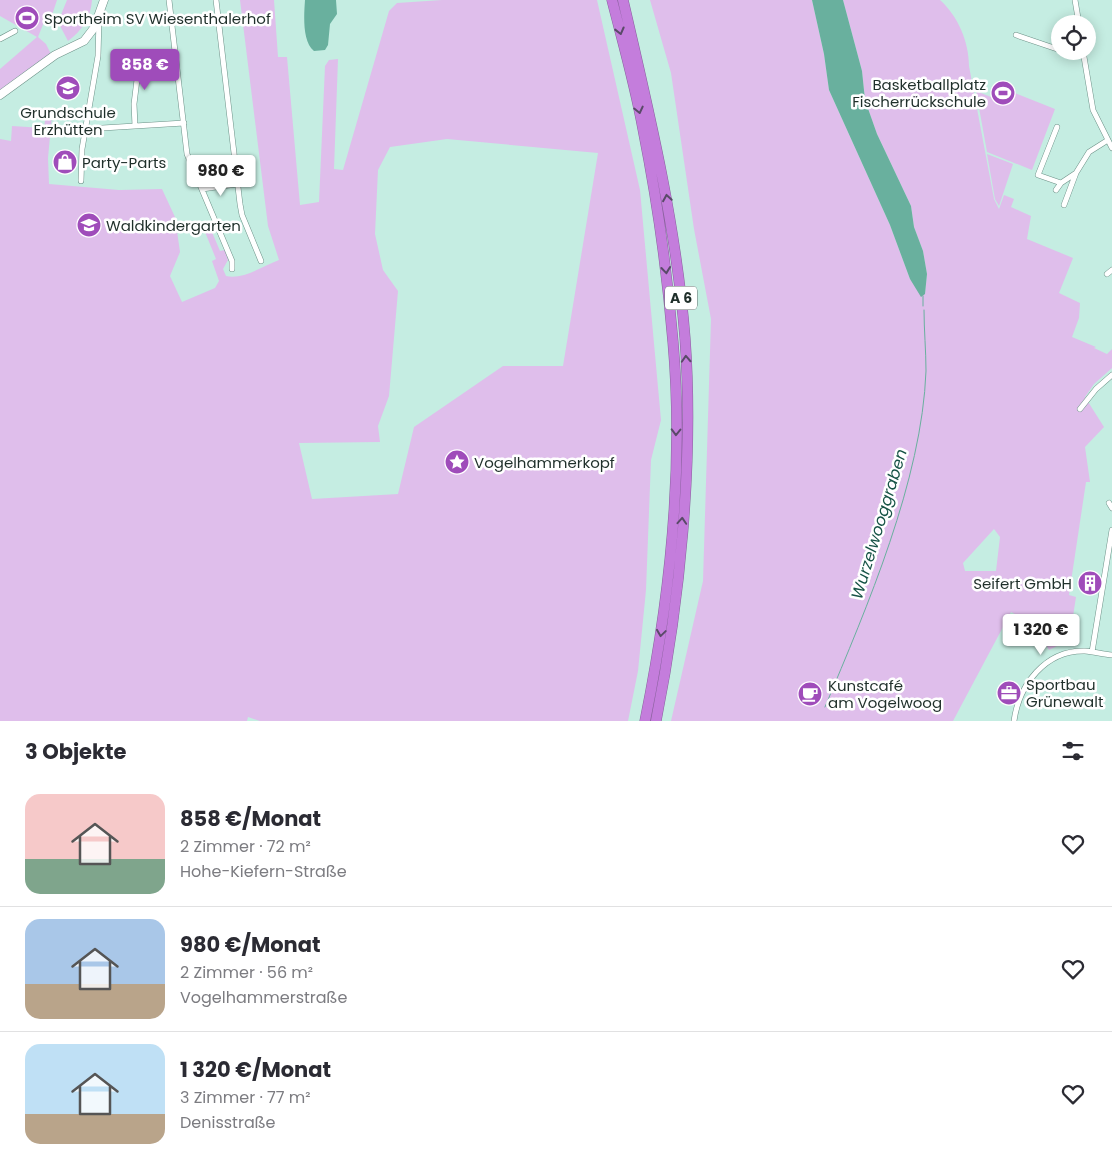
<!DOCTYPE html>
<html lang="de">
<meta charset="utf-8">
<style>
body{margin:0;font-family:Poppins,sans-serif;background:#f7f7f7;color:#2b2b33;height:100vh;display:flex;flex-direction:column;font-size:19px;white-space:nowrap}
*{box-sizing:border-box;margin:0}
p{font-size:16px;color:#7c7c81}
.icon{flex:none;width:28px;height:28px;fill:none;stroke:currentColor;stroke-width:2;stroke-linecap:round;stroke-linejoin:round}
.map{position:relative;height:721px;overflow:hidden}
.details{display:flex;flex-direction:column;background:#fff;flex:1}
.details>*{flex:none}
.tools{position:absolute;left:1051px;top:15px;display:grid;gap:10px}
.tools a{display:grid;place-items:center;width:45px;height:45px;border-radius:50%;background:#fff;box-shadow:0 2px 12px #0003;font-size:25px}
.price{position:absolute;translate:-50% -42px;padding:0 11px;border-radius:5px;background:#fff;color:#222;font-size:16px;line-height:32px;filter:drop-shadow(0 1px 2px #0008)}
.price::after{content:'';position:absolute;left:50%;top:30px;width:15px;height:11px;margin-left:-8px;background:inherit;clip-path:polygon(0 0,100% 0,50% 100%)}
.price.on{background:#9f4cba;color:#fff}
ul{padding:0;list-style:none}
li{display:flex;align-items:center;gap:15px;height:125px;padding:0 25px}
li+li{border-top:1px solid #e1e1e2}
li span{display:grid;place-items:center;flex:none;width:140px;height:100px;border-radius:15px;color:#555}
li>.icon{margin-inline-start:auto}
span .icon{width:60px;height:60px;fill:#fffc;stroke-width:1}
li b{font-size:21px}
h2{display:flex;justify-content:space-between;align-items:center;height:60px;padding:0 25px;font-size:21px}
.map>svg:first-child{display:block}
</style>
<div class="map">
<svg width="1112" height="721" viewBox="0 0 1112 721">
<rect width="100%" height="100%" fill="#c5ede2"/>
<path fill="#dfbeeb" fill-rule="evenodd" d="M0 0H57L52 15 44 22 38 37 46 44 51 54 0 91V69L37 37 0 16Z
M67 0H92C91 17 82 31 68 41L58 22Z
M240 0H274L278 57H287L300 205 319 202 325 66 329 60 338 59 334 169 343 170 389 11 397 3 442 0H597L640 190 661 420 651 460 646 590 638 671 628 721H260L248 717 247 721H0V139L11 141 12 126 44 128 46 113 52 115 48 158 49 184 119 190 162 189 175 217 180 252 170 276 182 302 215 288 219 281 212 261 216 259 203 227 209 225 220 251 225 250 228 260 223 269 226 276C243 280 263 266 279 260L268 226ZM447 139 598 153 563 366H503L414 427 398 494 312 499 299 443 380 442 378 426 389 396 398 291 383 270 375 234 378 170 390 147Z
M650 0H812L824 54 829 90 890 225 910 279 925 294 927 274 923 251 914 227 911 206 877 134 865 100 862 71 843 0H940C958 16 969 42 969 66L994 199 999 209 1004 195 1014 199 1011 207 1031 216 1027 239 1073 258 1059 293 1080 303 1079 318 1072 337 1096 347 1094 348 1107 354 1112 349V368L1094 384 1085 397 1104 427 1085 447 1090 482H1086L1069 595 1076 597 1071 629 1058 628 1061 644 1049 650 1034 624 1011 612 953 721H671L703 581 711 319 694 229 671 73ZM994 529 1000 537 996 571H965L963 563Z
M1000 87 1055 109 1032 170 987 152 976 91 996 99Z
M987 154 1013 164 999 206 995 199Z"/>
<path fill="#69b09e" d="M305 0H336L337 14 330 24 328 45 325 50 314 51C302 41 304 15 305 0Z
M812 0H843L862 71 865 100 877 134 911 206 914 227 923 251 927 274 925 294 921 297 910 279 890 225 829 90 824 54Z"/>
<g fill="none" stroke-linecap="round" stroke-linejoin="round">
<path stroke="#69b09e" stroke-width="1" d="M923 296V306
M825 707C867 607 922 480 926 371 926 351 924 330 924 310"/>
<defs>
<path id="street" d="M169 0 187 154 232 261V269
M216 0 240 204 242 215 261 261
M1075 0 1079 24
M1016 35 1060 50
M0 39 15 31
M1063 51 1075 56 1083 54
M1083 51 1093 110 1112 148
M135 126 134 104 140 55
M1057 127 1038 175 1061 183
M86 129 184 123
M81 181 82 149 98 56 99 19
M202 189 237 184
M1056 190 1061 183 1076 173 1089 152 1108 140
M1064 205 1076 173
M1107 274 1112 270
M1080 409 1096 389 1112 375
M1109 503 1112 508
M1092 652 1112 530
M1014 721C1019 685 1045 650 1085 651 1094 652 1103 654 1112 655"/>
<path id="secondary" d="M0 95 55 55 84 41 94 28 104 0"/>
<path id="highway" d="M612 0C623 43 635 85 643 129 657 199 667 270 673 342 684 467 670 598 645 721
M623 0C649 112 676 223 685 338 694 460 680 601 656 721"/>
</defs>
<use href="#street" stroke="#6c9187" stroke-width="6"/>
<use href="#secondary" stroke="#6c9187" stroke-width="9"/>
<use href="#highway" stroke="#8a629e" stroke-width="11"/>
<use href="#street" stroke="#fff" stroke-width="5"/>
<use href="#secondary" stroke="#fff" stroke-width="8"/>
<use href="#highway" stroke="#c47ddc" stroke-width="10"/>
</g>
<defs><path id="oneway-chevron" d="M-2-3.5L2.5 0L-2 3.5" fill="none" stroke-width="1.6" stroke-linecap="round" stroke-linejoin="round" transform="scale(1.25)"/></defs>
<g stroke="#594a68">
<use href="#oneway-chevron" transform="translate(620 31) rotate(76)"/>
<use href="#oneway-chevron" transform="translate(639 110) rotate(77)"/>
<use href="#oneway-chevron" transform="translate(667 198) rotate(-99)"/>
<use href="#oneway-chevron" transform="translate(666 270) rotate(84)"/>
<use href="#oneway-chevron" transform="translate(686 359) rotate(-93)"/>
<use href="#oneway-chevron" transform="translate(676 432) rotate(91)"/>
<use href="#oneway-chevron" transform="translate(682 521) rotate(-86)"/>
<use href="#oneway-chevron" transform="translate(661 633) rotate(98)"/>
</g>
<defs>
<symbol id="stadium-disc" viewBox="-11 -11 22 22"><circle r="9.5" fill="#9f4cba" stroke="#fff"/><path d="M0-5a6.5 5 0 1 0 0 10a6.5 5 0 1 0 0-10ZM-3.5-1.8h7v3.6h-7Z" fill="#fff"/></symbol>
<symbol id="school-disc" viewBox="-11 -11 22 22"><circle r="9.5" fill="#9f4cba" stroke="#fff"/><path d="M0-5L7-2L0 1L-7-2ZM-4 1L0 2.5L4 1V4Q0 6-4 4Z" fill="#fff"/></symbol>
<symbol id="shop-disc" viewBox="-11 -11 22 22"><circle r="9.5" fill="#9f4cba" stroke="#fff"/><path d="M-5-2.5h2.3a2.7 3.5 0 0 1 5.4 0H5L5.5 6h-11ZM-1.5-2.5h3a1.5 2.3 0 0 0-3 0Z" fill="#fff"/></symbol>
<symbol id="sight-disc" viewBox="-11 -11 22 22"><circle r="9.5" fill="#9f4cba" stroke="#fff"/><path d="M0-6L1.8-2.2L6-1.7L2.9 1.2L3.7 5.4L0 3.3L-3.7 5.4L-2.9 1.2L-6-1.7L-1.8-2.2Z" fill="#fff"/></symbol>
<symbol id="building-disc" viewBox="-11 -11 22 22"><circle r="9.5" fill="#9f4cba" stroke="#fff"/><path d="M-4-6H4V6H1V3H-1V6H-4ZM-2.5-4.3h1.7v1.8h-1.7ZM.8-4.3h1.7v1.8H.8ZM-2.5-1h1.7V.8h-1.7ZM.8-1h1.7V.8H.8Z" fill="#fff"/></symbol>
<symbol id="office-disc" viewBox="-11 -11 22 22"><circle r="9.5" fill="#9f4cba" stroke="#fff"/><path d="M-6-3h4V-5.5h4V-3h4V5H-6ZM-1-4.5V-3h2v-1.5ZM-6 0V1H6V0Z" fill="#fff"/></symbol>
<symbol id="cafe-disc" viewBox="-11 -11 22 22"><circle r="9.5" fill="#9f4cba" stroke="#fff"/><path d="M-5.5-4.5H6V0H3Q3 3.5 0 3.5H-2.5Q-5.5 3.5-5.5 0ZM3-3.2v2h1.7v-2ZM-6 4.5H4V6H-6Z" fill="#fff"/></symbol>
</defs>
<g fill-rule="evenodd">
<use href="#stadium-disc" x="13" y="4" width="28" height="28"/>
<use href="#school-disc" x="54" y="74" width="28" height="28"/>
<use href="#stadium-disc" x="989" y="79" width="28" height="28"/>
<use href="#shop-disc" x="51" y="148" width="28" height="28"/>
<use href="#school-disc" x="75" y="211" width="28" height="28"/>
<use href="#sight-disc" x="443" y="448" width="28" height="28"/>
<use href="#building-disc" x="1076" y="569" width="28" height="28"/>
<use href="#office-disc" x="995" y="679" width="28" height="28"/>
<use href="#cafe-disc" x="796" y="680" width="28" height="28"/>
</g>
<g text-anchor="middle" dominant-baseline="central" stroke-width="5" stroke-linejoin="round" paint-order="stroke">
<rect fill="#fff" stroke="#626d6a" stroke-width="1" x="665" y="286.5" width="32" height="23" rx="4"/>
<g font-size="14" font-weight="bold" fill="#1f2f2a">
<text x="681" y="298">A 6</text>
</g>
<g font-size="15" fill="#1f2f2a" stroke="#fff" text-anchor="start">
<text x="44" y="18">Sportheim SV Wiesenthalerhof</text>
<text x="986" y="84" text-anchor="end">Basketballplatz<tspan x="986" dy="17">Fischerrückschule</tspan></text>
<text x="68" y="112" text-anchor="middle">Grundschule<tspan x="68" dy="17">Erzhütten</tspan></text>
<text x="82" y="162">Party-Parts</text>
<text x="106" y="225">Waldkindergarten</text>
<text x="474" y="462">Vogelhammerkopf</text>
<text x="1072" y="583" text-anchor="end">Seifert GmbH</text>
<text x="1026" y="684">Sportbau<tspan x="1026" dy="17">Grünewalt</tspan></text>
<text x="828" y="685">Kunstcafé<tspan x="828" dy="17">am Vogelwoog</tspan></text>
</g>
<g font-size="16" font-style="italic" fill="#175346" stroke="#fff">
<text transform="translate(879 524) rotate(-73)">Wurzelwooggraben</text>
</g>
</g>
</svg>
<div class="tools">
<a><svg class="icon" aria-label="locate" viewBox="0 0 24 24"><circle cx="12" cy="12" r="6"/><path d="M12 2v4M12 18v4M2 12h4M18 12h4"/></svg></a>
</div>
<b class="price on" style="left:145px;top:91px">858 €</b>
<b class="price" style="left:221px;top:197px">980 €</b>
<b class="price" style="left:1041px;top:656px">1 320 €</b>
</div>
<section class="details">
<h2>3 Objekte<svg class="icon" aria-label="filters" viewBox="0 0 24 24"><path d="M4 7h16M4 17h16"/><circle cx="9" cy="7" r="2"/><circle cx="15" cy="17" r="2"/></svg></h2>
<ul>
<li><span style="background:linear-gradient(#f6c9c9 65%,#7fa58c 0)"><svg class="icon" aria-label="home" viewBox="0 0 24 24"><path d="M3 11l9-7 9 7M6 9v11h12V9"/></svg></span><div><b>858 €/Monat</b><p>2 Zimmer · 72 m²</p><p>Hohe-Kiefern-Straße</p></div><svg class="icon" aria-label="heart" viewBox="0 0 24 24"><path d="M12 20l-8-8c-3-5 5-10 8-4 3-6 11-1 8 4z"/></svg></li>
<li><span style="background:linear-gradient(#a9c7e8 65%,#b9a48a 0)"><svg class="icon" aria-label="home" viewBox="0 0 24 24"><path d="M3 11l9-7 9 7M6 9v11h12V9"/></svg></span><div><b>980 €/Monat</b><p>2 Zimmer · 56 m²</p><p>Vogelhammerstraße</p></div><svg class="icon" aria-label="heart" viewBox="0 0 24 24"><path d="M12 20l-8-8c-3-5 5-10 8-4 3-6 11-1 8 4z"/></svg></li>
<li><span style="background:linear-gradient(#bfe0f5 70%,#b9a48a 0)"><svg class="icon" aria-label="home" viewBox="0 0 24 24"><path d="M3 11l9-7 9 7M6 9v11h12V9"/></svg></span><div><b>1 320 €/Monat</b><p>3 Zimmer · 77 m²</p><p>Denisstraße</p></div><svg class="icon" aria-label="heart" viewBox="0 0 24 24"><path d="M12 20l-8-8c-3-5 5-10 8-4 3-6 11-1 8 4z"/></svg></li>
</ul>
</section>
